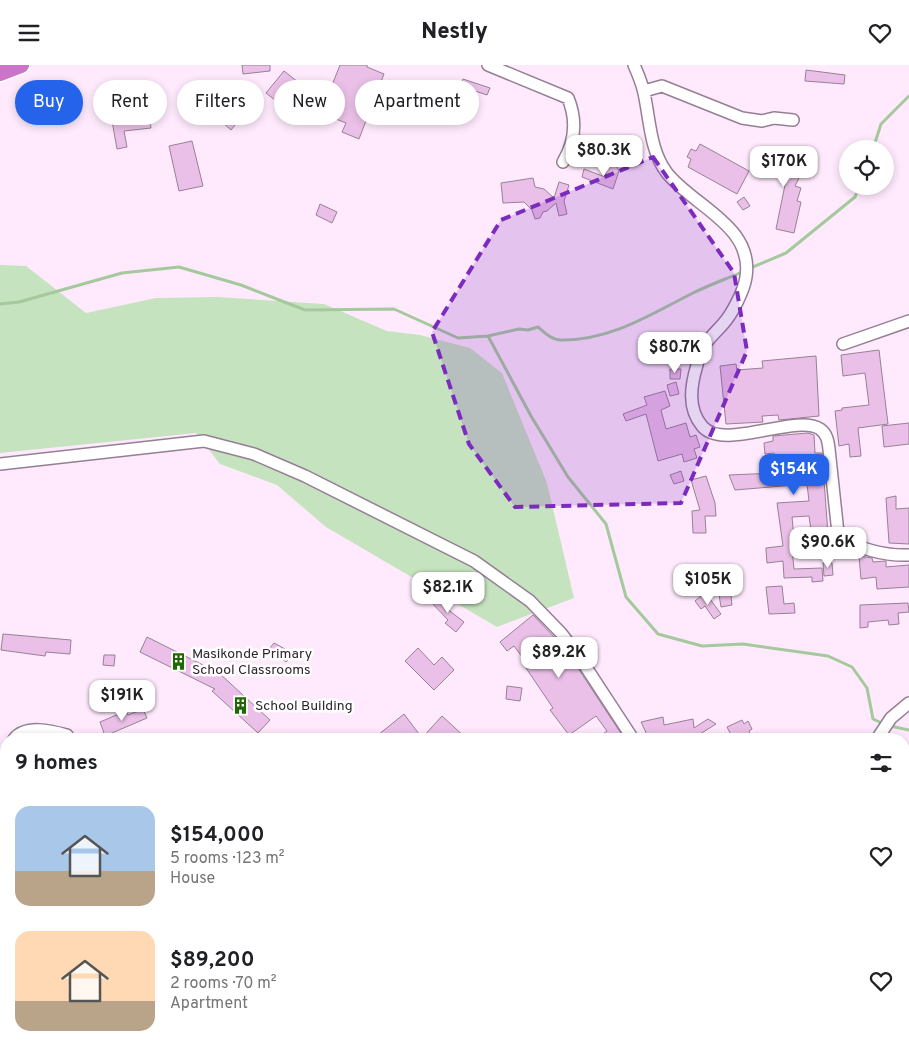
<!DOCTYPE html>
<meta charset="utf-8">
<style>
body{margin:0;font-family:Overpass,sans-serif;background:#f2f2f2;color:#202124;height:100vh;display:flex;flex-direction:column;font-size:19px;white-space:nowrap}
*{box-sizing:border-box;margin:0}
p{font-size:16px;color:#757577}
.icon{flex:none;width:28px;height:28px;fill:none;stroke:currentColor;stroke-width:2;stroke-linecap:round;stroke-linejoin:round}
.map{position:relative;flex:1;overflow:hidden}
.panel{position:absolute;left:0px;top:668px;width:910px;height:321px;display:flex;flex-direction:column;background:#fff;border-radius:20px 20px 0 0;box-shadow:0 2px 8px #0003}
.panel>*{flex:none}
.hud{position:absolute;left:15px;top:15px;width:500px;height:45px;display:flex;gap:10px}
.controls{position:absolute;left:839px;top:75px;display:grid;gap:10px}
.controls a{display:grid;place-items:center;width:55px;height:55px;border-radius:50%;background:#fff;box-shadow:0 2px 8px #0003;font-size:25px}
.price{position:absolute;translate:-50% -42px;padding:0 11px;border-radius:10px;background:#fff;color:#222;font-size:16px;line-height:32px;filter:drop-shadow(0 1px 2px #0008)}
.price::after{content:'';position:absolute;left:50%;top:30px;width:15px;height:11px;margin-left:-8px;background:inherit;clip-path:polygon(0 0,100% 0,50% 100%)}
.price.active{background:#2563eb;color:#fff}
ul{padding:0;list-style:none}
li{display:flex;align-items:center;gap:15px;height:125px;padding:0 15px}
li span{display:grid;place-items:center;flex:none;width:140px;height:100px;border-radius:15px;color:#555}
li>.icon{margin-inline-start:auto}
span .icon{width:60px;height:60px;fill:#fffc;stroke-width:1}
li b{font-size:21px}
h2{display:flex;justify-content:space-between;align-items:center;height:60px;padding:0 15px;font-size:21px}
.tag{padding:0 18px;border-radius:22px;background:#fff;box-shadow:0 2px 8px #0003;font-size:18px;line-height:45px}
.tag.active{background:#2563eb;color:#fff}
header{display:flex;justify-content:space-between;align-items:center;height:65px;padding:0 15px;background:#fff;font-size:22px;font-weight:800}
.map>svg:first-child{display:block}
</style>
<header><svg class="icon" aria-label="menu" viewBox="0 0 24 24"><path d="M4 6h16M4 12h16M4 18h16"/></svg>Nestly<svg class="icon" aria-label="heart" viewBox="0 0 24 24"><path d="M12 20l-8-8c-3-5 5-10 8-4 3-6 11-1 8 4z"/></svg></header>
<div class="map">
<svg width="909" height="988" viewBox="0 0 909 988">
<rect width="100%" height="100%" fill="#feeafc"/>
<path fill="#c6e3bf" d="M0 200 26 201 86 248 156 233 218 232 324 239 387 266 420 270 470 283 502 308 547 418 574 533 497 562 326 462 277 420 220 399 196 368 0 388Z"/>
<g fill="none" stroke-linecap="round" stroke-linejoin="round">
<path stroke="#a5c89d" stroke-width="3" d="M873 84 881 59 909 31
M748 204 786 188 855 132 859 121
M0 239 19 237 122 208 179 202 241 220 305 245 394 244 458 273 488 271 519 264 528 265 538 262C545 268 552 275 561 275 610 276 651 249 693 228 709 220 726 214 742 207
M488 271 531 351 568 412 606 459 626 532 658 569 702 581 743 579 828 591 852 602 867 623 873 654 884 659
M890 661 909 665"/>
</g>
<path fill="#ebc0e8" stroke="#978195" d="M242 0H270V6L243 9Z
M340 0H367V2L384 9 359 74 342 67 346 58 321 48Z
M806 5 845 10 844 19 805 16Z
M284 6 298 17 280 39 266 28Z
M463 14 490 23 487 30 460 21Z
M218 17 249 43 231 65 222 57 234 42 213 23Z
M122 54V57L150 55 151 63 124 66 127 82 117 84 112 56Z
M192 76 203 121 179 126 169 81Z
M700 79 749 106 737 129 688 102 691 94 687 92 691 84 696 86Z
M618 81 622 89 614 95 611 85Z
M763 82 803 105 795 121 801 123 797 136 801 137 794 168 776 164 786 115 755 97Z
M615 98 619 106 613 124 582 112 584 104 605 112 607 103Z
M533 113 535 122 544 124 554 133 559 117 569 120 564 136 567 149 559 151 556 138 547 146 543 147 540 153 535 154 532 145 524 137 503 138 501 118Z
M744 132 750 141 743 145 737 137Z
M320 139 337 147 332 158 316 150Z
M879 285 888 359 858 363 861 391 850 392 849 379 839 381 835 346 842 345V343L869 340 865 308 843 311 841 290Z
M816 291 819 351 779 355 778 350 762 351 763 357 726 359 720 301 736 299 737 305 763 303 762 296Z
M670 304H681L680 314H670Z
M676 317 679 329 670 331 667 320Z
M665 326 670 341 661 345 666 364 686 358 690 372 696 370 700 382 694 384 697 393 684 397 682 389 658 396 646 349 626 356 623 349 647 340 644 332Z
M909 358V379L884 382 882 361Z
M808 368 814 370 815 388H822L828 469H830L831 480 813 479 809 451 792 452 795 484H792L794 504 822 503 823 516 812 517V512L784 513 783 496 767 498 766 485V483L783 481 777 438 809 436 807 419 735 425 729 410 776 408 774 388 765 389 764 378 773 376V371Z
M681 406 684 416 674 419 670 410Z
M706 411 715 438 716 451H705L706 468H693L692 446 700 445 691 415Z
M896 431V444L909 443V479L889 478 886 433Z
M859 491 872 493 873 497 886 496V502L909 500V522L877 524 876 512 861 514Z
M823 498H832L833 510 824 511Z
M730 521 732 540 721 542 718 523Z
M782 521 784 539 794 538 795 548 769 549 766 522Z
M438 530 449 541 446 543 464 557 456 567 445 558 448 555 431 537Z
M702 530 704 533 707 530 721 549 714 554 705 541 701 544 695 536Z
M908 538 909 547 898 548 899 559 889 560 888 555 868 557V562L860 563V540Z
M533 550 555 573 574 597 622 670 617 674H596L607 666 596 651 569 670 550 645 553 643 526 603 529 601 514 581 507 586 500 577Z
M3 569 71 575 70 589 46 587 45 591 1 585Z
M147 572 219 608 270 655 258 668 212 626 215 624 140 587Z
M274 578 285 584 292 591 286 597 269 584Z
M418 583 434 600 442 592 454 605 434 625 405 596Z
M104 590H115L114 601 103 600Z
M507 621 522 623 520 636 506 634Z
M143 644 147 653 105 671 100 657 126 646 128 650Z
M404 649 422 673 442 651 467 674H373Z
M663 652 664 660 693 654 694 663 708 654 716 659 692 674H649L641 657Z
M742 655 744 659 748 656 752 664 749 666 751 671 747 674H733L727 662Z"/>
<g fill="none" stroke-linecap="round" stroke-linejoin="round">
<defs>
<path id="minor" d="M488 0 568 33C577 55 575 77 563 97
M634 0C638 9 642 19 644 28 650 55 650 86 667 108 693 141 754 161 746 212 744 226 732 249 723 259 716 267 708 274 703 282 700 287 698 294 697 300 691 320 687 343 702 361 723 387 796 348 820 364 827 369 828 376 829 384L838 468C853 484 887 491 909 490
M644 26 662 21 742 53 762 56 774 53 793 55
M843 279 909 256
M0 399 204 376 254 389 305 411 474 496 530 536 561 568 580 593 633 674
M14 674C26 659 52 666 67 670
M877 674 891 653 909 638
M0 734 6 701
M4 889 6 892
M904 892 909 901
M0 948 6 944
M904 966 909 962
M69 982 73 988
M512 982 516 988
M707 982 711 988
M845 982 849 988
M0 985 2 988
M102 988 103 982
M606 988 614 982
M874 988 881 982"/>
<path id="major" d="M0 810 6 811
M260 982 269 988"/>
<path id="highway" d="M0 8 21 0"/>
</defs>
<use href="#minor" stroke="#957f94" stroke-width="14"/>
<use href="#major" stroke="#fff" stroke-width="16"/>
<use href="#highway" stroke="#fff" stroke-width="19"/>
<use href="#minor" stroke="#fff" stroke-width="11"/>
<use href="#major" stroke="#e0acde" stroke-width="14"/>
<use href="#highway" stroke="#cc74c8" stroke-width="16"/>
</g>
<path fill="#7b2cbf" fill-opacity="0.2" stroke="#7b2cbf" stroke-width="4" stroke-dasharray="10 6" stroke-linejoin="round" d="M653 92 734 208 747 286 681 438 515 442 469 379 432 267 501 155Z"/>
<defs>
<symbol id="building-bare" viewBox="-9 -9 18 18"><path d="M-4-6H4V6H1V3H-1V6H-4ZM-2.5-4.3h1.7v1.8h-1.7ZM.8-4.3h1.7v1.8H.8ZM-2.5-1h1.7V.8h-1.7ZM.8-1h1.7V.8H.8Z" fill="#1f6801" stroke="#fff" stroke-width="2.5" paint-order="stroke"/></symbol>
</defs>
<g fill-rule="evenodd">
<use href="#building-bare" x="166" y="584" width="25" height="25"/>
<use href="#building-bare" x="228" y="628" width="25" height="25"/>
</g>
<g text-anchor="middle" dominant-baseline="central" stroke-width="5" stroke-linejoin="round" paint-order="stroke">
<g font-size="14" fill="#2f262e" stroke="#fff" text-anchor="start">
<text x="192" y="589">Masikonde Primary<tspan x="192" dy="16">School Classrooms</tspan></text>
<text x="255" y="641">School Building</text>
</g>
</g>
</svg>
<div class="controls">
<a><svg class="icon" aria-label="locate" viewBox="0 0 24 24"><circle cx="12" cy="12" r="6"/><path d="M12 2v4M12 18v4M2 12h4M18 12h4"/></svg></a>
</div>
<b class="price" style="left:604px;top:112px">$80.3K</b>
<b class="price" style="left:784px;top:123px">$170K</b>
<b class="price" style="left:675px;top:309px">$80.7K</b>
<b class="price active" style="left:794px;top:431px">$154K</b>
<b class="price" style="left:828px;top:504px">$90.6K</b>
<b class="price" style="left:708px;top:541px">$105K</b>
<b class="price" style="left:448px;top:549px">$82.1K</b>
<b class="price" style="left:559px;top:614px">$89.2K</b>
<b class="price" style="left:122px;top:657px">$191K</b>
<div class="hud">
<a class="tag active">Buy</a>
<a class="tag">Rent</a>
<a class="tag">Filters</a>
<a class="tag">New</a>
<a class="tag">Apartment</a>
</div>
<section class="panel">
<h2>9 homes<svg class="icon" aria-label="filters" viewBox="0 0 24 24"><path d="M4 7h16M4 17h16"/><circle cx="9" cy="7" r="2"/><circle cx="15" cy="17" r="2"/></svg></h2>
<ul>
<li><span style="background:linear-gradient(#a9c7e8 65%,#b9a48a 0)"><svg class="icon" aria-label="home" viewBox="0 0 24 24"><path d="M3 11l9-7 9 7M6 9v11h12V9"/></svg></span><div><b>$154,000</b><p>5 rooms · 123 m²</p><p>House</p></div><svg class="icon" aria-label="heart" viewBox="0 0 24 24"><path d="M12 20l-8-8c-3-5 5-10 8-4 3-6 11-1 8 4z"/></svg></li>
<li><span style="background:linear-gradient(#ffd9b3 70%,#b9a48a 0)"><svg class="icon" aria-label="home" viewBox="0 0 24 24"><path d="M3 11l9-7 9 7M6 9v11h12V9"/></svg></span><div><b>$89,200</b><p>2 rooms · 70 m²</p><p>Apartment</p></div><svg class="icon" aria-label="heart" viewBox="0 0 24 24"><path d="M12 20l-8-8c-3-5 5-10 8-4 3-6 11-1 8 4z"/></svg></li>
</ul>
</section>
</div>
